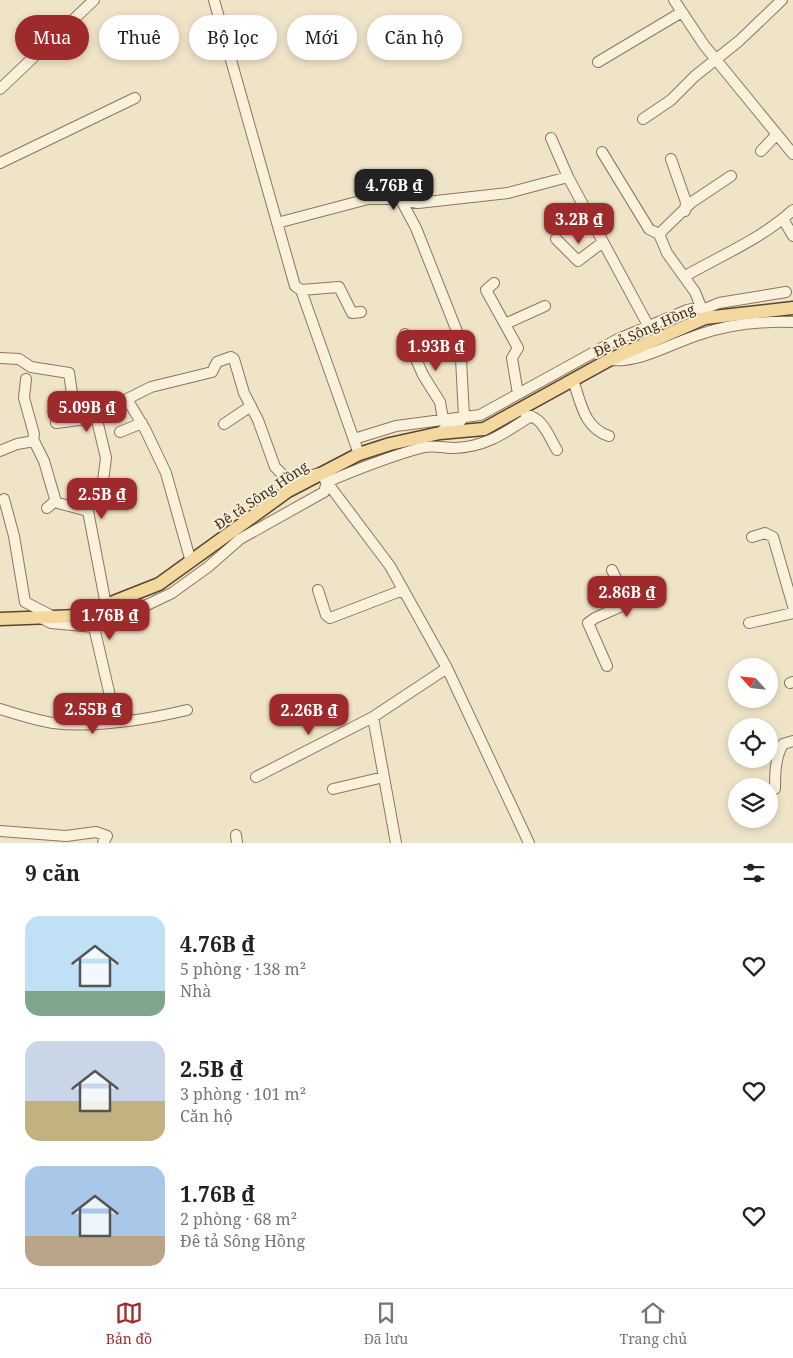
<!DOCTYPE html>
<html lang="vi">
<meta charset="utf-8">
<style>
body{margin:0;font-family:"Noto Serif",serif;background:#f2f2f2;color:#202124;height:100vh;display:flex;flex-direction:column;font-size:19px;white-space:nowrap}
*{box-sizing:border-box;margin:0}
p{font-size:16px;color:#757577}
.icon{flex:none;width:28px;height:28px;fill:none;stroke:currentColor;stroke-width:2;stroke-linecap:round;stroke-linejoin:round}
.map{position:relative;height:843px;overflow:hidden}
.drawer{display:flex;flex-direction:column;background:#fff;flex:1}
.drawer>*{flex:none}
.hud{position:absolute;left:15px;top:15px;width:500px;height:45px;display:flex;gap:10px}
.needle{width:32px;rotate:297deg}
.buttons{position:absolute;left:728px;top:658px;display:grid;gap:10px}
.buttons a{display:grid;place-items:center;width:50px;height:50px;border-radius:50%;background:#fff;box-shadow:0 2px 8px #0003;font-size:25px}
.price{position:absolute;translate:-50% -42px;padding:0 11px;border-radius:10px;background:#9e2a2b;color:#fff;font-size:16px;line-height:32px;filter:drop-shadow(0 1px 2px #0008)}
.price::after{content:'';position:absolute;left:50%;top:30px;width:15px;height:11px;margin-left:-8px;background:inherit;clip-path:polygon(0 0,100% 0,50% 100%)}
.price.active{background:#222;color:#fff}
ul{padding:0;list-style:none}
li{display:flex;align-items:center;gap:15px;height:125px;padding:0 25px}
li span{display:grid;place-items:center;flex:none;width:140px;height:100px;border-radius:15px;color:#555}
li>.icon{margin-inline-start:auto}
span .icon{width:60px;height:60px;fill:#fffc;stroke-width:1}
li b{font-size:21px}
h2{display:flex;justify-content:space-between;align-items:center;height:60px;padding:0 25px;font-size:21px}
.pill{padding:0 18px;border-radius:22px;background:#fff;box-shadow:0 2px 8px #0003;font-size:18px;line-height:45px}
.pill.active{background:#9e2a2b;color:#fff}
.dock{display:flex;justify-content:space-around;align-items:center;height:70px;border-top:1px solid #e0e0e0;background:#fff;font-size:14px;color:#757577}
.dock a{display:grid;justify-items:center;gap:2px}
.dock .active{color:#9e2a2b}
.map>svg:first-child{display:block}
</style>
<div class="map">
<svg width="793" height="843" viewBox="0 0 793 843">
<rect width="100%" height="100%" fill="#f0e4c8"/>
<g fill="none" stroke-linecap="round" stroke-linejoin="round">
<defs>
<path id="minor" d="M214 0 295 286 301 290 359 454
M674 0 704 45 793 154
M598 62 682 12
M0 89 94 0
M643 119 671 100 695 76 739 41 782 0
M551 138 568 177
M761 151 777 134
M602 152 649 229 659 234 667 253 695 292 703 312
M671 159 686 202 685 211
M0 163 135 98
M401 200 416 228 460 339 464 417 457 425 443 430
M783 219 793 236
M277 223 368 199H398L418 203 508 193 568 177 649 327
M659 234 692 202 731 176
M556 239 578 261 603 242
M685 276C722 255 761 239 793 210
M494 283 486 290 518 348 512 358 518 394
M301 290 339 287 352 313 361 312
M702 310 719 303 786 292
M505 324 545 306
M405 334 423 375 440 402 443 419
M0 358 19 359 31 367 69 373 76 420
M610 360C640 363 670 344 698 335 729 324 760 321 793 322
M26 379 24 398 34 434 33 440
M573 380C581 403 584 428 609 436
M526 416C542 415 550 439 557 450
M56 423 95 418 97 420 106 458 103 481 90 490 88 511
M224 424 251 406
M120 432 142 423
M354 439 396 426 480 415 618 339 687 310 701 307
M0 451 17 444 34 441 44 461 56 502
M4 499 14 536 25 602 54 617
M47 508 54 502 88 511 106 605
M752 537 765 533 773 537 793 606
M191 562 166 473 145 429 127 399 151 387 212 372 217 362 231 357 234 359 244 393 258 420 275 467 289 481 320 473 390 566 447 668 529 843
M318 590 326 615 330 618 403 590
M41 618 51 623 94 627 110 696 113 722
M749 623 793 613
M94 627 128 614 172 593 208 567 240 539 324 492 327 482C360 468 390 456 424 447 434 445 445 448 455 448 486 447 506 432 531 416
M607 666 588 623 595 618 624 605 626 600 612 570
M790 683 793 682
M0 709C17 714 35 720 53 723 97 728 145 720 187 710
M373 717 396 843
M256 777 373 717 447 668
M333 789 384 777
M775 789C775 774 775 758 783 744L793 741
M0 831 66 836 96 832 107 836 103 843
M236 835 237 843"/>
<path id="major" d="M0 619 78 616 159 584 288 491 359 454 390 444 440 433 484 429 609 360 705 318 793 308"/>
</defs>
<use href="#minor" stroke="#8d765c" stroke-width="12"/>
<use href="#major" stroke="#5b4430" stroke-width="15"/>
<use href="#minor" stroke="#faf1dc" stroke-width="10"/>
<use href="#major" stroke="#f3d9a0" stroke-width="12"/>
</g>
<g text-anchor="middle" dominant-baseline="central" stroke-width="4" stroke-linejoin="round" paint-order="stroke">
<g font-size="14" fill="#3d2e20" stroke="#f7eed8">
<text transform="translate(644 330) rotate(-24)">Đê tả Sông Hồng</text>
<text transform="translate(261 495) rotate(-34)">Đê tả Sông Hồng</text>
</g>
</g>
</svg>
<div class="buttons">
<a><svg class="needle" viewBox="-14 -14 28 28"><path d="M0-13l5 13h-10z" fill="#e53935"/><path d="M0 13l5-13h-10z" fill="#757577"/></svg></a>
<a><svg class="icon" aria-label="locate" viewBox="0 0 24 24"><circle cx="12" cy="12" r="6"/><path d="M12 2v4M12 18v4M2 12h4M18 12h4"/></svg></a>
<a><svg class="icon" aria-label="layers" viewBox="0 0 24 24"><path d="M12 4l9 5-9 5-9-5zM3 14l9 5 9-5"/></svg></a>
</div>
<b class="price active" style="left:394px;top:211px">4.76B ₫</b>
<b class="price" style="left:579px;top:245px">3.2B ₫</b>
<b class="price" style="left:436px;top:372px">1.93B ₫</b>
<b class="price" style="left:87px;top:433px">5.09B ₫</b>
<b class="price" style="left:102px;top:520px">2.5B ₫</b>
<b class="price" style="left:627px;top:618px">2.86B ₫</b>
<b class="price" style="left:110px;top:641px">1.76B ₫</b>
<b class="price" style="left:93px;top:735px">2.55B ₫</b>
<b class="price" style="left:309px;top:736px">2.26B ₫</b>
<div class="hud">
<a class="pill active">Mua</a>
<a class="pill">Thuê</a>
<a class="pill">Bộ lọc</a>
<a class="pill">Mới</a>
<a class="pill">Căn hộ</a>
</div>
</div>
<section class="drawer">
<h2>9 căn<svg class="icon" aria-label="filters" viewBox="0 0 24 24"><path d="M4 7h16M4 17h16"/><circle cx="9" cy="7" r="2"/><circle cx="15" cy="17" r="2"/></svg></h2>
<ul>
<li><span style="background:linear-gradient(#bfe0f5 75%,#7fa58c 0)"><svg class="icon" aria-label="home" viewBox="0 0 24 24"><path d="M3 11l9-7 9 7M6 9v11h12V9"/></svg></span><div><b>4.76B ₫</b><p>5 phòng · 138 m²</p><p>Nhà</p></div><svg class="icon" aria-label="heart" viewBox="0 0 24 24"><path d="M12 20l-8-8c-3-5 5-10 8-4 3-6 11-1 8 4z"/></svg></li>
<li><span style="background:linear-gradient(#c9d6e8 60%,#c2b280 0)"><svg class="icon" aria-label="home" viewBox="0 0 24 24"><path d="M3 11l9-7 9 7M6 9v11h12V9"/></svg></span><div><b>2.5B ₫</b><p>3 phòng · 101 m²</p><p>Căn hộ</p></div><svg class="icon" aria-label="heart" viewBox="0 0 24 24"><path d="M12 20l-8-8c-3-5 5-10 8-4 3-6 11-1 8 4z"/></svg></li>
<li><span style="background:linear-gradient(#a9c7e8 70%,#b9a48a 0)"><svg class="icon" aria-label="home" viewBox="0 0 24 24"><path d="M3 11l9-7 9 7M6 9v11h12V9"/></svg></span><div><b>1.76B ₫</b><p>2 phòng · 68 m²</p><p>Đê tả Sông Hồng</p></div><svg class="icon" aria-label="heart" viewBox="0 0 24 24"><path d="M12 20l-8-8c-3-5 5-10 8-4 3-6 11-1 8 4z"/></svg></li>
</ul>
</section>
<nav class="dock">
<a class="active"><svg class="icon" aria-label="map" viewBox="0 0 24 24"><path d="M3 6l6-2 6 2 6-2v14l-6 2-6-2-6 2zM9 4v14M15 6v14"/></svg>Bản đồ</a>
<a><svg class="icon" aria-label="saved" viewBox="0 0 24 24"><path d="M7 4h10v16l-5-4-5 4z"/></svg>Đã lưu</a>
<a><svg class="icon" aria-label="home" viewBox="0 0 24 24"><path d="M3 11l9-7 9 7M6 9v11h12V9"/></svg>Trang chủ</a>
</nav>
